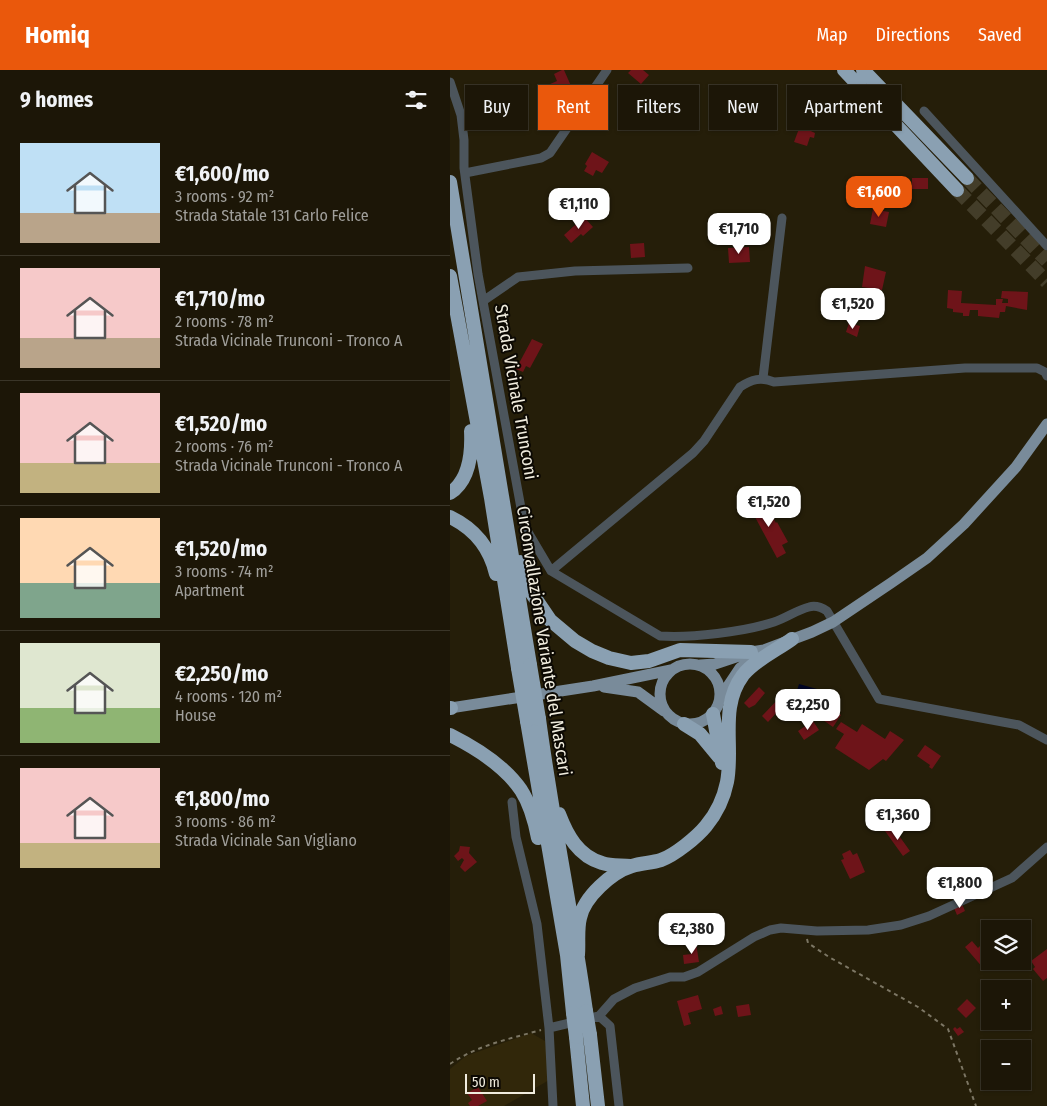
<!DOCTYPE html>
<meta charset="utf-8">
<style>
body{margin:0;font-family:"Fira Sans Condensed",sans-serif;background:#292315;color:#f1f3f6;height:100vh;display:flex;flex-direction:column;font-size:19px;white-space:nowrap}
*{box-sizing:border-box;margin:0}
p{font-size:16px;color:#a09f9b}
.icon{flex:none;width:28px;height:28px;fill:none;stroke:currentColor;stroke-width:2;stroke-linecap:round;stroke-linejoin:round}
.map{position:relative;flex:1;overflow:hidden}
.sheet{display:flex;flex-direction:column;background:#1c1607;width:450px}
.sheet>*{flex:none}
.banner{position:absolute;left:15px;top:15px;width:475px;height:45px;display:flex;gap:10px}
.buttons{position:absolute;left:531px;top:850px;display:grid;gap:10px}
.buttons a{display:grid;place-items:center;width:50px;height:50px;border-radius:0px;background:#1c1607;box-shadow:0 1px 4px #0004,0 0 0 1px #3a3528;font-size:25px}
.scale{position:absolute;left:15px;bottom:12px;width:70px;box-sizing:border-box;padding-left:5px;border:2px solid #f0ecde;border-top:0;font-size:14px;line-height:18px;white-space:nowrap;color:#f0ecde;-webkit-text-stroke:4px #0c0903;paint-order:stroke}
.price{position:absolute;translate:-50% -42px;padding:0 11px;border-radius:10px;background:#fff;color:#222;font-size:16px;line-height:32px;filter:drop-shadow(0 1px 2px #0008)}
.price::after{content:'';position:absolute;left:50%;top:30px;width:15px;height:11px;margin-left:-8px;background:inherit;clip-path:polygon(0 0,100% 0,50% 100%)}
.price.current{background:#ea580c;color:#fff}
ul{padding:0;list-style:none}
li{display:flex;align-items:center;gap:15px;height:125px;padding:0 20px}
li+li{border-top:1px solid #3a3528}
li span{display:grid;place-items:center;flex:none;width:140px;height:100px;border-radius:0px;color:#555}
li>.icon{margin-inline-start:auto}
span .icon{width:60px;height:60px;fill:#fffc;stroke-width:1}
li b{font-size:21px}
h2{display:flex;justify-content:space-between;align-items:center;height:60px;padding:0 20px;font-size:21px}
.chip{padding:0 18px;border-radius:0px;background:#1c1607;box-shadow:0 1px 4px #0004,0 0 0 1px #3a3528;font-size:18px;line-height:45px}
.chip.current{background:#ea580c;color:#fff}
header{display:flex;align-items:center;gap:30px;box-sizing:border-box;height:70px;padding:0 25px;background:#ea580c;color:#fff}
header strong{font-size:24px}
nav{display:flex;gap:28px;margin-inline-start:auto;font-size:18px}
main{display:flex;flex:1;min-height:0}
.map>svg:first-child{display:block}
</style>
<header>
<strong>Homiq</strong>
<nav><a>Map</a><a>Directions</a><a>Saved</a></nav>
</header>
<main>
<section class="sheet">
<h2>9 homes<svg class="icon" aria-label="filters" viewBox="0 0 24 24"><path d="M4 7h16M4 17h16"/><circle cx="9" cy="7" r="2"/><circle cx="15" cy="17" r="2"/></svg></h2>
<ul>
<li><span style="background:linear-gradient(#bfe0f5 70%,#b9a48a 0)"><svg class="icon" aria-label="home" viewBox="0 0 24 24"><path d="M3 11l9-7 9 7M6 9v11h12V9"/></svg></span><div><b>€1,600/mo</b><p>3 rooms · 92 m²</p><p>Strada Statale 131 Carlo Felice</p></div></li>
<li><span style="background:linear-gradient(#f6c9c9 70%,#b9a48a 0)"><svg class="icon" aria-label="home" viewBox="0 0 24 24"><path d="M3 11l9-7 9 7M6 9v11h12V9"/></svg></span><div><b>€1,710/mo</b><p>2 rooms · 78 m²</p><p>Strada Vicinale Trunconi - Tronco A</p></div></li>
<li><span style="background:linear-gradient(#f6c9c9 70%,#c2b280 0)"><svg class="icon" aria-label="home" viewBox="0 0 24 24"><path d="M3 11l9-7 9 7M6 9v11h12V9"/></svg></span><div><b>€1,520/mo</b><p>2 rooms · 76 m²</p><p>Strada Vicinale Trunconi - Tronco A</p></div></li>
<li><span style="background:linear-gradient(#ffd9b3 65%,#7fa58c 0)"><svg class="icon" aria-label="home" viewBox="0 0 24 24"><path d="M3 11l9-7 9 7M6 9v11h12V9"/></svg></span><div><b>€1,520/mo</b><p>3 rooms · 74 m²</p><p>Apartment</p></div></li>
<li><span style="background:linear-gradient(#dfe7d0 65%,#8fb573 0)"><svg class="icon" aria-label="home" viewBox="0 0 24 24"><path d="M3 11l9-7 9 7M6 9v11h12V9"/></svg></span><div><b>€2,250/mo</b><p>4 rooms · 120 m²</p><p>House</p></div></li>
<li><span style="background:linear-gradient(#f6c9c9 75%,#c2b280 0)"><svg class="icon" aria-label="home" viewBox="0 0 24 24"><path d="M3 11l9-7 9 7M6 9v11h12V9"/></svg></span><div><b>€1,800/mo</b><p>3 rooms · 86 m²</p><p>Strada Vicinale San Vigliano</p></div></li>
</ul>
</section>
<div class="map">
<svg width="597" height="1036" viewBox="0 0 597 1036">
<rect width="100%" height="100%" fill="#251e09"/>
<path fill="#31270a" d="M81 963 95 971 101 1009 54 1036H0V999L16 986Z"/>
<path fill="#000525" d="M315 151 316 171H305L304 152Z
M349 614 367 619 365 629 346 624Z"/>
<path fill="#6e1419" d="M112 0H114L125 25 117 28 116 27 111 29 108 21 102 24 98 15 107 11 104 4Z
M181 0H193L199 5 191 14 178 3Z
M350 56 365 63 364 68 360 67 357 76 344 72Z
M142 82 159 92 152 103 146 100 143 106 134 101 137 96 135 94Z
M462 108H478V119H462Z
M439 115 462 119 461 126 438 122Z
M423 139 439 142 436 157 420 154Z
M134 147 143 157 133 166 131 164 121 173 114 165Z
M194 173 195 187 181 188 180 174Z
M299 177 300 192 279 193 278 178Z
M415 196 436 202 432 220 412 217Z
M498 220 512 221 511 233 546 235V229H553L552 233H558V229L551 228 552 221 578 222 577 240 556 236 555 242H550L549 248 528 246V240H520L519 246H513V243L503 242V239L497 238Z
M399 253 410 256 407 267 396 262Z
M82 269 93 274 80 298 76 296 73 302 66 299Z
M307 427 316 444 320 442 326 453 327 452 338 472 332 475 336 483 327 488 297 432Z
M309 617 315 623 305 635 299 638 294 633Z
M332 625 351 643 345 650 340 645 337 648 329 640 318 652 312 646Z
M371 632 379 637 380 635 384 638 383 640 391 645 383 657 363 643Z
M363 651 369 660 354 670 348 661Z
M391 652 407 662 412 654 435 669 440 661 454 670 436 691 433 689 419 700 385 678 394 664 386 659Z
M475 675 491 686 482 699 479 697 480 695 467 686Z
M442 756 460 781 453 786 435 761Z
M10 776 20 777 19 783 27 792 15 802 10 797 14 790 12 788 8 791 4 786 9 781Z
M400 780 403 785 407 783 415 802 400 809 391 790 394 789 392 784Z
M512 834 515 841 507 845 504 838Z
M522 871 528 878 532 874 540 885V891H543L534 899 515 877Z
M240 873H246L249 892 234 894 233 885 241 884Z
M597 879V908L593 911 583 899 585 897 581 891Z
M577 923 582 929 579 932 581 936 572 943V927Z
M248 925 252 939 238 943 241 954 234 956 227 931Z
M517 929 526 938 516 948 507 939Z
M299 934 301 945 288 947 286 936Z
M271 936 273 944 265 946 263 939Z
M505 957 507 959 510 957 514 962 508 966 503 959Z
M28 1017 37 1031 28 1036H20L18 1033 22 1030 17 1023Z"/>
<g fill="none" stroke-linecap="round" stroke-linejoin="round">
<path stroke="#433d29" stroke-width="14" stroke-dasharray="14 7" stroke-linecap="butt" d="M517 108 597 191
M507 120 597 212"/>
<path stroke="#7c7664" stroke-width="2" stroke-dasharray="4 4" stroke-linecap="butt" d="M357 869 358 873 379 887 468 937 498 959 526 1036
M0 994C28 975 59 969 91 960"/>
<path stroke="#4c555c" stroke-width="9" d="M0 12 11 45 14 70V98L28 204 71 438 75 457 101 501 210 566C241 568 294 562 324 552 336 548 347 540 359 537 366 535 371 537 377 541L429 629 569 655 597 670
M474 41 597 176
M15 103 91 88 100 83 157 0
M33 231 68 207 125 201 238 198
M313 308 332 148
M101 501 243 383 254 371 290 317C302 309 311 307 324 312L515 298H587L595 302 597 306
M62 732 66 767 87 854 99 958 103 1036
M149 946 160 956 169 1036
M99 958 149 946 164 929 185 918 220 907H234L248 902 304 867 320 860 331 858 367 861 418 860 451 855 479 846 562 808 597 777"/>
<path stroke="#798b9a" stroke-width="11" d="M210 624a30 30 0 1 1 60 0a30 30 0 1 1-60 0Z
M250 595 265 594 301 582 314 580 362 562 383 552 441 513 477 488 514 454 566 397 597 354
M154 617 188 622 214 641
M270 628 290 598 303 589
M0 638 143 616 221 600"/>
<path stroke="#8aa0b2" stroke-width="14" d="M394 0 507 120
M413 0 517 108
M0 112 80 595
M0 206 41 428 68 598
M0 423C20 410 22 382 21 361
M0 447C25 459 40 478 46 504
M70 492 81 522 100 550 125 571 142 581 159 588 181 593 199 591 230 580 301 582
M0 638H1
M263 644 272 693
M89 649C102 746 122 843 136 941
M77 651 117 885 123 943
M234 654 250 664 269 687
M0 665C26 678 54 695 71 720 80 734 85 752 88 768
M109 744C117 765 128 786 152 793 160 796 171 795 180 796
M128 885C129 874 127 859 130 848 134 827 162 802 182 796 191 793 202 793 211 790 225 785 247 767 256 756 266 744 274 727 277 712 284 676 269 637 293 605 305 590 327 580 342 569
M140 965 148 1036
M126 967 133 1036"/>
<path stroke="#8aa0b2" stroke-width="14" d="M80 595 89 649
M68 598 77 651
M136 941 140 965
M123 943 126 967"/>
</g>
<g text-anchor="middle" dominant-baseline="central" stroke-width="4" stroke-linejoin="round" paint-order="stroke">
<g font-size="18" fill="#f0ecde" stroke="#0c0903">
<text transform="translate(66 322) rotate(80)">Strada Vicinale Trunconi</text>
<text transform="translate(94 571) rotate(81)">Circonvallazione Variante del Mascari</text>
</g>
</g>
</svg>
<div class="buttons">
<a><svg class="icon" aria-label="layers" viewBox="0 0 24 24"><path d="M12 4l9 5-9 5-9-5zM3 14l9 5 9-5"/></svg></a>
<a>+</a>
<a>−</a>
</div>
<div class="scale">50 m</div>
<b class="price current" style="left:429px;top:148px">€1,600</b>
<b class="price" style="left:129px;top:160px">€1,110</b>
<b class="price" style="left:289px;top:185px">€1,710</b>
<b class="price" style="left:403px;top:260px">€1,520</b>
<b class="price" style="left:319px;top:458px">€1,520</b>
<b class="price" style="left:358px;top:661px">€2,250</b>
<b class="price" style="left:448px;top:771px">€1,360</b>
<b class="price" style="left:510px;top:839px">€1,800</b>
<b class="price" style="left:242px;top:885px">€2,380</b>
<div class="banner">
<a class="chip">Buy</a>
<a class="chip current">Rent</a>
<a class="chip">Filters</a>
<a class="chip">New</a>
<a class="chip">Apartment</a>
</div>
</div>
</main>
